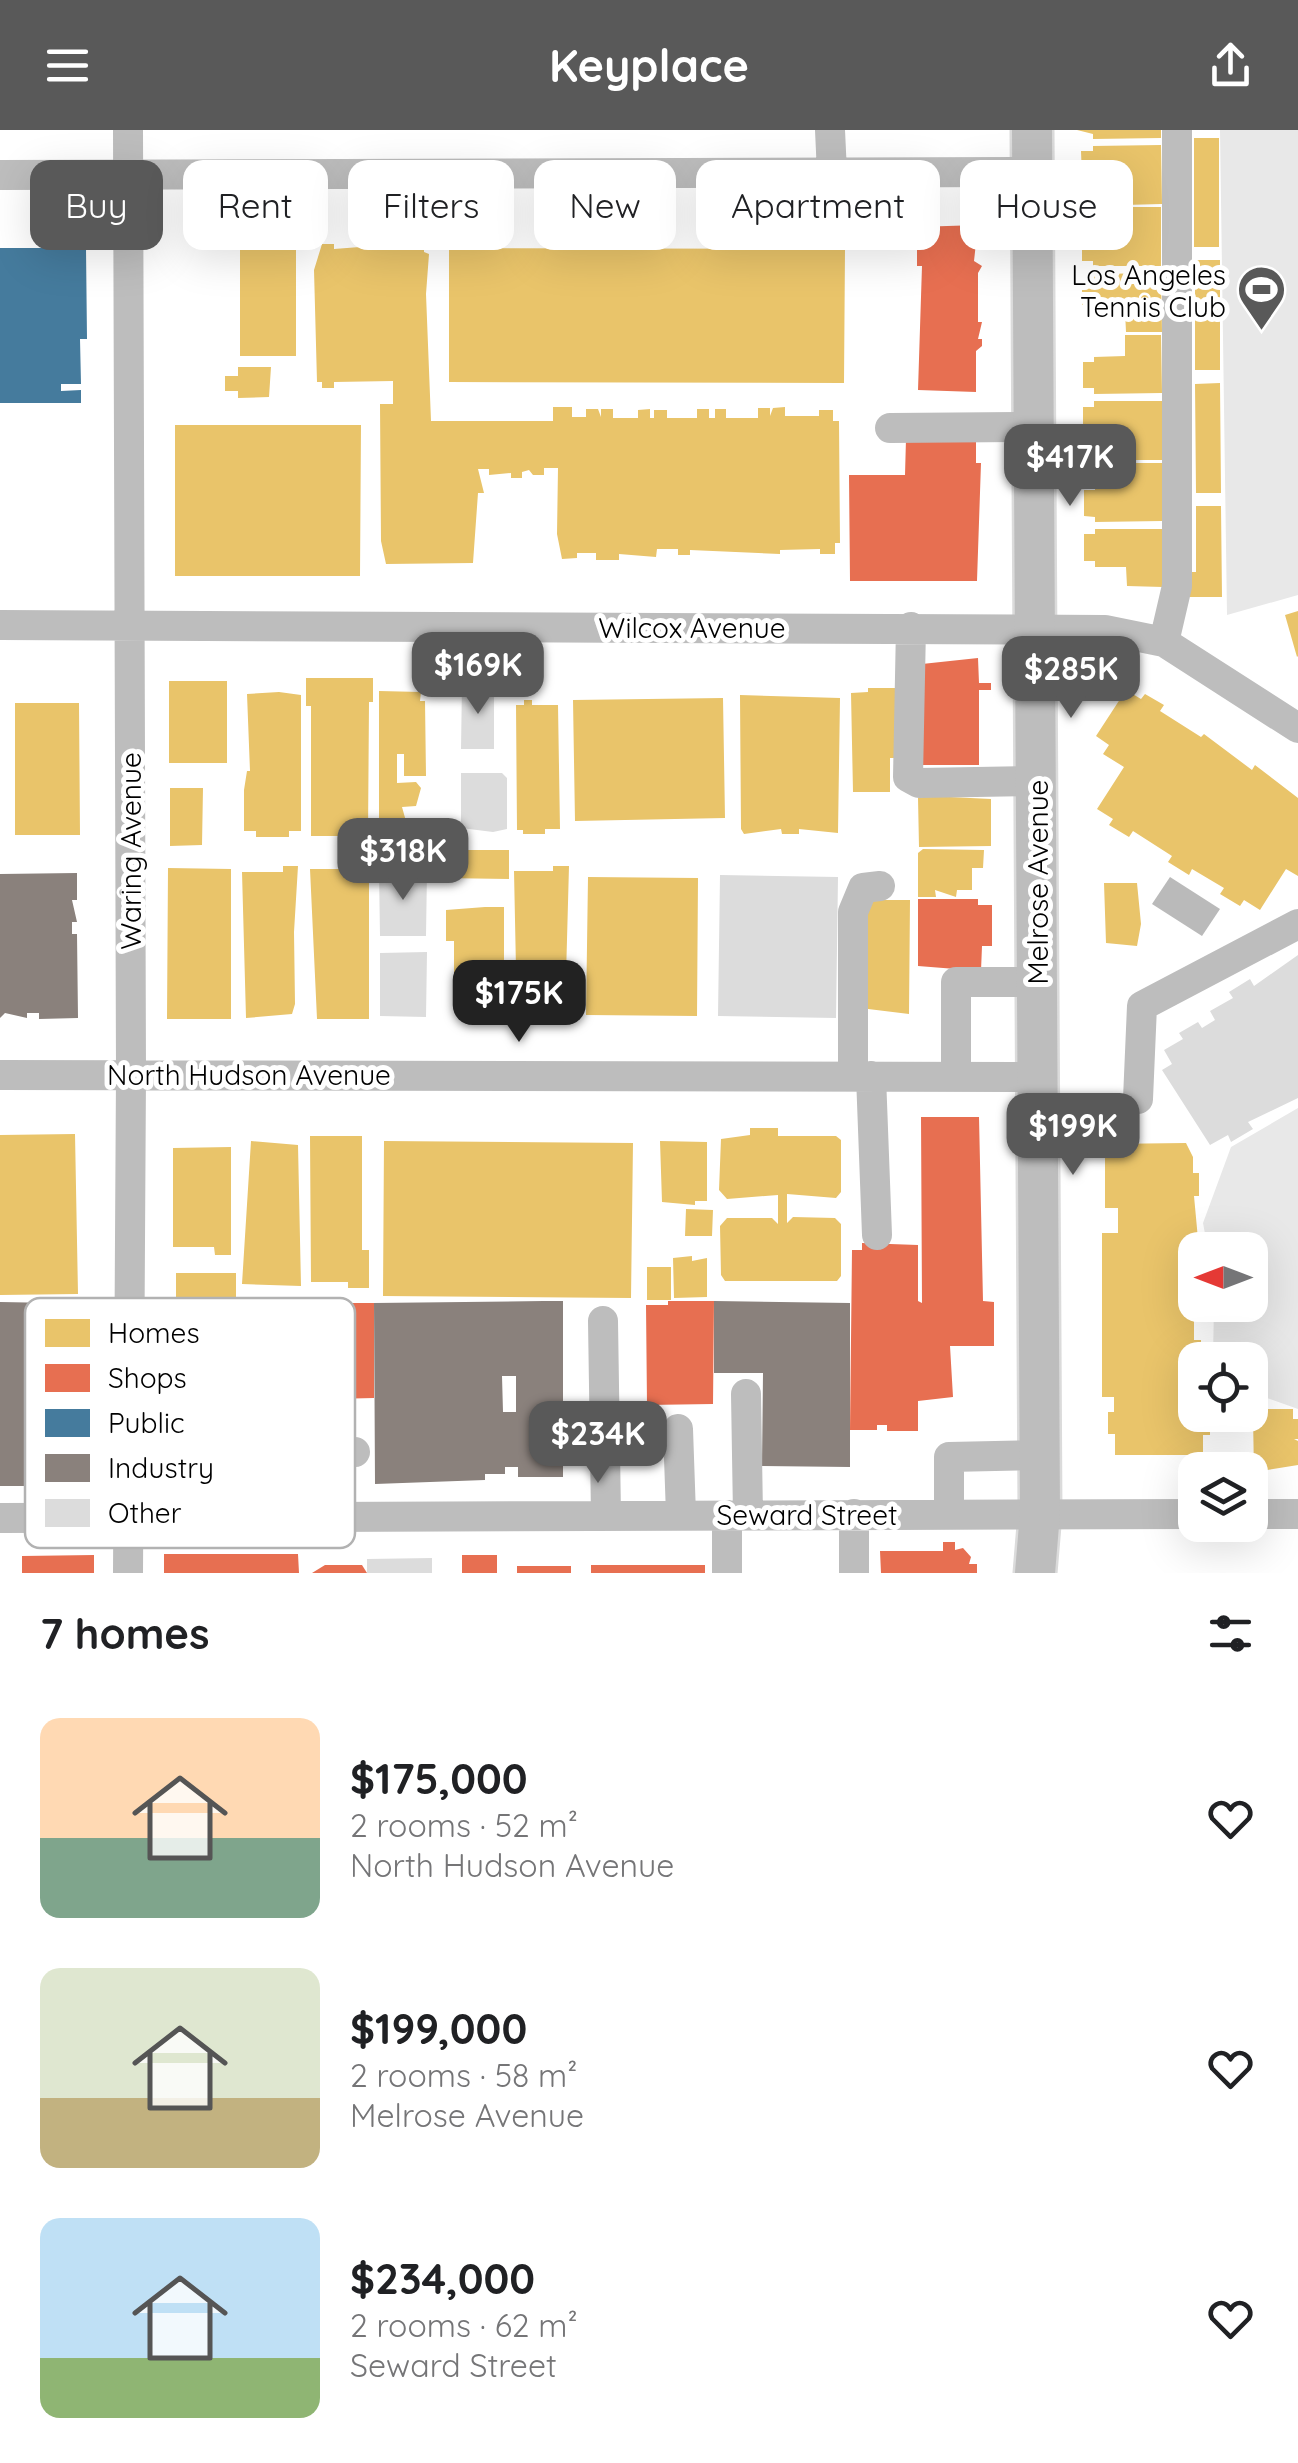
<!DOCTYPE html>
<meta charset="utf-8">
<style>
body{margin:0;font-family:Quicksand,sans-serif;background:#f2f2f2;color:#202124;height:100vh;display:flex;flex-direction:column;font-size:38px;white-space:nowrap}
*{box-sizing:border-box;margin:0}
p{font-size:32px;color:#757577}
.icon{flex:none;width:55px;height:55px;fill:none;stroke:currentColor;stroke-width:2;stroke-linecap:round;stroke-linejoin:round}
.map{position:relative;height:1443px;overflow:hidden}
.details{display:flex;flex-direction:column;background:#fff;flex:1}
.details>*{flex:none}
.guide{position:absolute;left:30px;top:30px;width:1240px;height:90px;display:flex;gap:20px}
.needle{width:65px;rotate:270deg}
.buttons{position:absolute;left:1178px;top:1102px;display:grid;gap:20px}
.buttons a{display:grid;place-items:center;width:90px;height:90px;border-radius:20px;background:#fff;box-shadow:0 10px 40px #0002;font-size:50px}
.price{position:absolute;translate:-50% -85px;padding:0 22px;border-radius:20px;background:#595959;color:#fff;font-size:32px;line-height:65px;filter:drop-shadow(0 2px 5px #0008)}
.price::after{content:'';position:absolute;left:50%;top:60px;width:30px;height:22px;margin-left:-15px;background:inherit;clip-path:polygon(0 0,100% 0,50% 100%)}
.price.on{background:#222;color:#fff}
ul{padding:0;list-style:none}
li{display:flex;align-items:center;gap:30px;height:250px;padding:0 40px}
li span{display:grid;place-items:center;flex:none;width:280px;height:200px;border-radius:20px;color:#555}
li>.icon{margin-inline-start:auto}
span .icon{width:120px;height:120px;fill:#fffc;stroke-width:1}
li b{font-size:42px}
h2{display:flex;justify-content:space-between;align-items:center;height:120px;padding:0 40px;font-size:42px}
.tag{padding:0 35px;border-radius:20px;background:#fff;box-shadow:0 10px 40px #0002;font-size:35px;line-height:90px}
.tag.on{background:#595959;color:#fff}
header{display:flex;justify-content:space-between;align-items:center;height:130px;padding:0 40px;background:#595959;color:#fff;font-size:45px;font-weight:700}
.map>svg:first-child{display:block}
</style>
<header><svg class="icon" aria-label="menu" viewBox="0 0 24 24"><path d="M4 6h16M4 12h16M4 18h16"/></svg>Keyplace<svg class="icon" aria-label="share" viewBox="0 0 24 24"><path d="M12 15V3M7 8l5-5 5 5M5 13v7h14v-7"/></svg></header>
<div class="map">
<svg width="1298" height="1443" viewBox="0 0 1298 1443">
<rect width="100%" height="100%" fill="#fff"/>
<path fill="#e8e8e8" d="M1220 0H1298V465L1227 485Z
M1298 978V1279L1250 1262V1230H1213L1214 1175H1250V1120H1208L1203 1093 1231 1017Z"/>
<path fill="#bababa" d="M1170 747 1220 779 1202 806 1152 774Z"/>
<path fill="#e9c46a" d="M1077 0H1161V8L1093 9V4Z
M1194 8H1219V117H1194Z
M1161 15 1162 74 1124 75V53L1093 54V48H1082L1081 21H1093V16Z
M1124 77H1161V136H1093V131H1082V103L1125 98Z
M322 114H334V119L373 116V120H413V114H424V122L429 124 426 164 431 291H553V277H572V287H586V279H598L601 287V279H613V288H638V280L650 279V288H654V280H667V288H697V279H709V288H715V279H726V288H758V278H770V286L773 278 785 277V286H819V280H833V291H839L840 413H835V424H820V419L780 420V424L690 420V425H678V419H657L656 427 619 424V430H596V423H577V428L562 429 557 404 558 338H544V345H533L529 340 522 342V348H511V343L489 345V339H478L484 363H478L473 433 386 434 381 411 380 274H393V251L334 252V258H322V252H317L314 140Z
M240 115H296V226H240Z
M449 118 845 119 844 253 449 252Z
M1195 130H1220V240H1195Z
M1161 143 1162 202H1126L1125 181H1094V175H1082V149H1094V144Z
M1125 205H1161L1162 263 1094 264V258H1083V232H1094V227L1125 226Z
M238 237H271L269 267 238 268V261H225V246H238Z
M1220 253 1221 363H1196L1195 254Z
M1094 271H1162V330H1126V308L1095 309V303L1083 304V277H1094Z
M175 295H361L360 446H175Z
M1126 333H1163L1162 391 1095 392V387L1084 386V360H1095V354L1126 355Z
M1196 376H1221L1222 467H1187V442H1196Z
M1095 399H1163V457L1127 456 1126 437H1095V431H1084V404H1095Z
M1298 481V526L1297 527 1285 485Z
M306 548H373V572H369L368 706H311V576H306Z
M169 551H227V633H169Z
M868 558H895L896 628H890V662H853L851 563 868 562Z
M1126 560 1141 569 1145 564 1164 575 1160 581 1201 607 1204 604 1252 640 1255 635 1298 668V746L1286 739 1260 780 1244 770 1240 776 1220 764 1224 758 1192 739 1189 745 1168 732 1172 726 1133 701 1129 707 1109 695 1113 689 1097 679 1124 637 1103 624 1109 615 1096 606Z
M379 561 421 562 420 571H425L426 646H404V624H397V653L416 652 421 658 416 676 402 677 409 702H379Z
M279 562 301 565V701H289V707H256V701H244V660L247 641H250L247 564Z
M740 565 840 568 838 703 799 699V704H782L781 699 744 704 741 699Z
M723 568 725 688 575 691 573 570Z
M524 570H532V575H558L560 699H545V704H523V700H517L516 575H524Z
M15 573H79L80 705H15Z
M170 658H203L202 715 170 716Z
M929 666 991 669V716L919 717 918 668Z
M416 692 454 693V720H509V749L442 748V720H416Z
M375 708H385V718H374Z
M923 719 984 720 983 738H972V760H957L956 767 935 760 936 767H918V723Z
M283 736H298L294 802 295 874 292 884 246 888 242 742H283Z
M553 736H569L565 883 559 889H538V884L517 888 514 741H553Z
M168 738 231 739V889H167Z
M310 739H369V889H317Z
M588 747 698 748 697 886 586 885Z
M1104 753H1137L1141 794 1137 816 1106 813Z
M863 770H910L909 884 860 878Z
M485 777H504V887H459V873H454V811H446V780Z
M750 998H778V1006H836L841 1010V1062L836 1068 787 1064V1093L793 1087 835 1088 841 1094V1146L837 1151H725L721 1145 720 1096 727 1088H772L778 1094V1065L727 1069 719 1060 721 1009 750 1005Z
M75 1004 78 1164 0 1165V1005Z
M310 1006H362V1120H369V1158H348V1152H311Z
M251 1011 298 1015 301 1156 242 1154Z
M384 1011 633 1013 631 1168 383 1166Z
M660 1011 707 1012V1071H695V1075L662 1072Z
M1186 1013 1193 1027V1043H1199V1066H1194L1199 1120H1194V1210H1201V1230L1194 1232 1195 1285H1210V1305H1203V1325H1115V1304H1108V1282H1114V1267H1102V1103H1118V1078H1105V1014Z
M231 1017V1125H215L214 1117H173V1018Z
M686 1079 713 1080 712 1106H685Z
M692 1126V1131L707 1128V1167L674 1168 673 1128Z
M647 1137H671V1170H647Z
M176 1143H236V1172H176Z
M1265 1279H1293V1289H1298V1309H1294L1298 1311V1335L1254 1342 1253 1287H1265Z"/>
<path fill="#e76f51" d="M978 95 974 131 982 136 978 143V192H982L978 209H982V216L976 221V262L918 260 922 136H917V97Z
M906 309H976V333H981L977 451H850L849 345H905Z
M978 528 979 553H991V560H979V635H922V534Z
M918 769H978V775H992V816H982L981 841 918 836Z
M921 987H979L983 1171 994 1172V1216H950L953 1267 918 1271V1301H887V1295H877V1300H850L852 1120H862V1113L918 1115V1171L922 1173Z
M668 1171H714L713 1274 647 1275 646 1175H668Z
M239 1173H374V1268L289 1270V1323L239 1326Z
M943 1412H955V1420L963 1418 971 1427 969 1434H977V1443H881L880 1421H943Z
M164 1424H298L299 1443H164Z
M94 1425V1443H22V1426Z
M462 1425H497V1443H462Z
M325 1435H362L367 1443H312Z
M591 1435H705V1443H591Z
M517 1436H571V1443H517Z"/>
<path fill="#457b9d" d="M0 118H86L87 209H80L81 254H61V261L81 260V273H0Z"/>
<path fill="#8a817c" fill-rule="evenodd" d="M77 743V770H72L77 792H72V804H77L78 888 39 889V883H27V888L5 883 0 888V744Z
M544 1171H563V1347H518V1337H505V1344H485V1350L375 1354 374 1173ZM502 1246H516V1282H503Z
M714 1171 850 1173V1337L762 1336 763 1243H714Z
M0 1172 55 1173V1184H41V1296H95V1356H0Z"/>
<path fill="#dcdcdc" d="M462 554H494V619H461Z
M461 643H502L507 648V699L493 702 461 698Z
M379 741H427L426 806H380Z
M720 745 838 747 836 888 718 886Z
M427 822 426 887 380 886V823Z
M1298 825V968L1248 992 1253 999 1231 1012 1228 1005 1210 1015 1162 940 1172 934 1164 920 1183 909 1179 903 1198 892 1202 898 1215 890 1210 881 1233 868 1229 862 1250 849 1254 856Z
M432 1428V1443H367V1429Z"/>
<g fill="none" stroke-linecap="round" stroke-linejoin="round">
<defs>
<path id="major" d="M1032 0 1040 1383 1035 1443"/>
</defs>
<use href="#major" stroke="#dbdbdb" stroke-width="45"/>
<path stroke="#bdbdbd" stroke-width="30" d="M830 0 832 43
M0 45 1032 42
M890 298 1034 297
M0 495 1105 500 1164 512 1298 598
M911 497 908 647 919 653 1037 651
M1164 512 1177 456V0
M0 945 1038 947
M853 946V782L863 758 880 756
M871 946 877 1105
M956 946V852H1038
M1138 969 1142 876 1298 794
M603 1191 606 1386
M746 1264 748 1385
M678 1299 681 1385
M854 1384V1443
M949 1384V1327L1039 1325
M1250 1384H1298
M727 1385V1443
M289 1387V1343L304 1324 355 1322
M0 1388 1195 1384
M128 1443 131 944 128 0"/>
<use href="#major" stroke="#bdbdbd" stroke-width="40"/>
</g>
<defs>
<symbol id="stadium-pin" viewBox="-11 -11 22 30"><path d="M0 17L-7.5 6A9.5 9.5 0 1 1 7.5 6Z" fill="#595959" stroke="#fff"/><path d="M0-5a6.5 5 0 1 0 0 10a6.5 5 0 1 0 0-10ZM-3.5-1.8h7v3.6h-7Z" fill="#fff"/></symbol>
</defs>
<g fill-rule="evenodd">
<use href="#stadium-pin" x="1234" y="132" width="55" height="75"/>
</g>
<g text-anchor="middle" dominant-baseline="central" stroke-width="10" stroke-linejoin="round" paint-order="stroke">
<g font-size="28" fill="#000" stroke="#fff" text-anchor="end">
<text x="1226" y="144">Los Angeles<tspan x="1226" dy="32">Tennis Club</tspan></text>
</g>
<g font-size="28" fill="#000" stroke="#fff">
<text x="692" y="497">Wilcox Avenue</text>
<text transform="translate(130 721) rotate(-90)">Waring Avenue</text>
<text transform="translate(1037 752) rotate(-90)">Melrose Avenue</text>
<text x="249" y="944">North Hudson Avenue</text>
<text x="807" y="1384">Seward Street</text>
</g>
</g>
<rect x="25" y="1168" width="330" height="250" rx="15" fill="#fff" stroke="#b2b2b2" stroke-width="2.5"/>
<rect x="45" y="1189" width="45" height="28" fill="#e9c46a"/>
<rect x="45" y="1234" width="45" height="28" fill="#e76f51"/>
<rect x="45" y="1279" width="45" height="28" fill="#457b9d"/>
<rect x="45" y="1324" width="45" height="28" fill="#8a817c"/>
<rect x="45" y="1369" width="45" height="28" fill="#dcdcdc"/>
<g font-size="28" fill="#000">
<text x="108" y="1213">Homes</text>
<text x="108" y="1258">Shops</text>
<text x="108" y="1303">Public</text>
<text x="108" y="1348">Industry</text>
<text x="108" y="1393">Other</text>
</g>
</svg>
<div class="buttons">
<a><svg class="needle" viewBox="-14 -14 28 28"><path d="M0-13l5 13h-10z" fill="#e53935"/><path d="M0 13l5-13h-10z" fill="#757577"/></svg></a>
<a><svg class="icon" aria-label="locate" viewBox="0 0 24 24"><circle cx="12" cy="12" r="6"/><path d="M12 2v4M12 18v4M2 12h4M18 12h4"/></svg></a>
<a><svg class="icon" aria-label="layers" viewBox="0 0 24 24"><path d="M12 4l9 5-9 5-9-5zM3 14l9 5 9-5"/></svg></a>
</div>
<b class="price" style="left:1070px;top:379px">$417K</b>
<b class="price" style="left:478px;top:587px">$169K</b>
<b class="price" style="left:1071px;top:591px">$285K</b>
<b class="price" style="left:403px;top:773px">$318K</b>
<b class="price on" style="left:519px;top:915px">$175K</b>
<b class="price" style="left:1073px;top:1048px">$199K</b>
<b class="price" style="left:598px;top:1356px">$234K</b>
<div class="guide">
<a class="tag on">Buy</a>
<a class="tag">Rent</a>
<a class="tag">Filters</a>
<a class="tag">New</a>
<a class="tag">Apartment</a>
<a class="tag">House</a>
</div>
</div>
<section class="details">
<h2>7 homes<svg class="icon" aria-label="filters" viewBox="0 0 24 24"><path d="M4 7h16M4 17h16"/><circle cx="9" cy="7" r="2"/><circle cx="15" cy="17" r="2"/></svg></h2>
<ul>
<li><span style="background:linear-gradient(#ffd9b3 60%,#7fa58c 0)"><svg class="icon" aria-label="home" viewBox="0 0 24 24"><path d="M3 11l9-7 9 7M6 9v11h12V9"/></svg></span><div><b>$175,000</b><p>2 rooms · 52 m²</p><p>North Hudson Avenue</p></div><svg class="icon" aria-label="heart" viewBox="0 0 24 24"><path d="M12 20l-8-8c-3-5 5-10 8-4 3-6 11-1 8 4z"/></svg></li>
<li><span style="background:linear-gradient(#dfe7d0 65%,#c2b280 0)"><svg class="icon" aria-label="home" viewBox="0 0 24 24"><path d="M3 11l9-7 9 7M6 9v11h12V9"/></svg></span><div><b>$199,000</b><p>2 rooms · 58 m²</p><p>Melrose Avenue</p></div><svg class="icon" aria-label="heart" viewBox="0 0 24 24"><path d="M12 20l-8-8c-3-5 5-10 8-4 3-6 11-1 8 4z"/></svg></li>
<li><span style="background:linear-gradient(#bfe0f5 70%,#8fb573 0)"><svg class="icon" aria-label="home" viewBox="0 0 24 24"><path d="M3 11l9-7 9 7M6 9v11h12V9"/></svg></span><div><b>$234,000</b><p>2 rooms · 62 m²</p><p>Seward Street</p></div><svg class="icon" aria-label="heart" viewBox="0 0 24 24"><path d="M12 20l-8-8c-3-5 5-10 8-4 3-6 11-1 8 4z"/></svg></li>
</ul>
</section>
